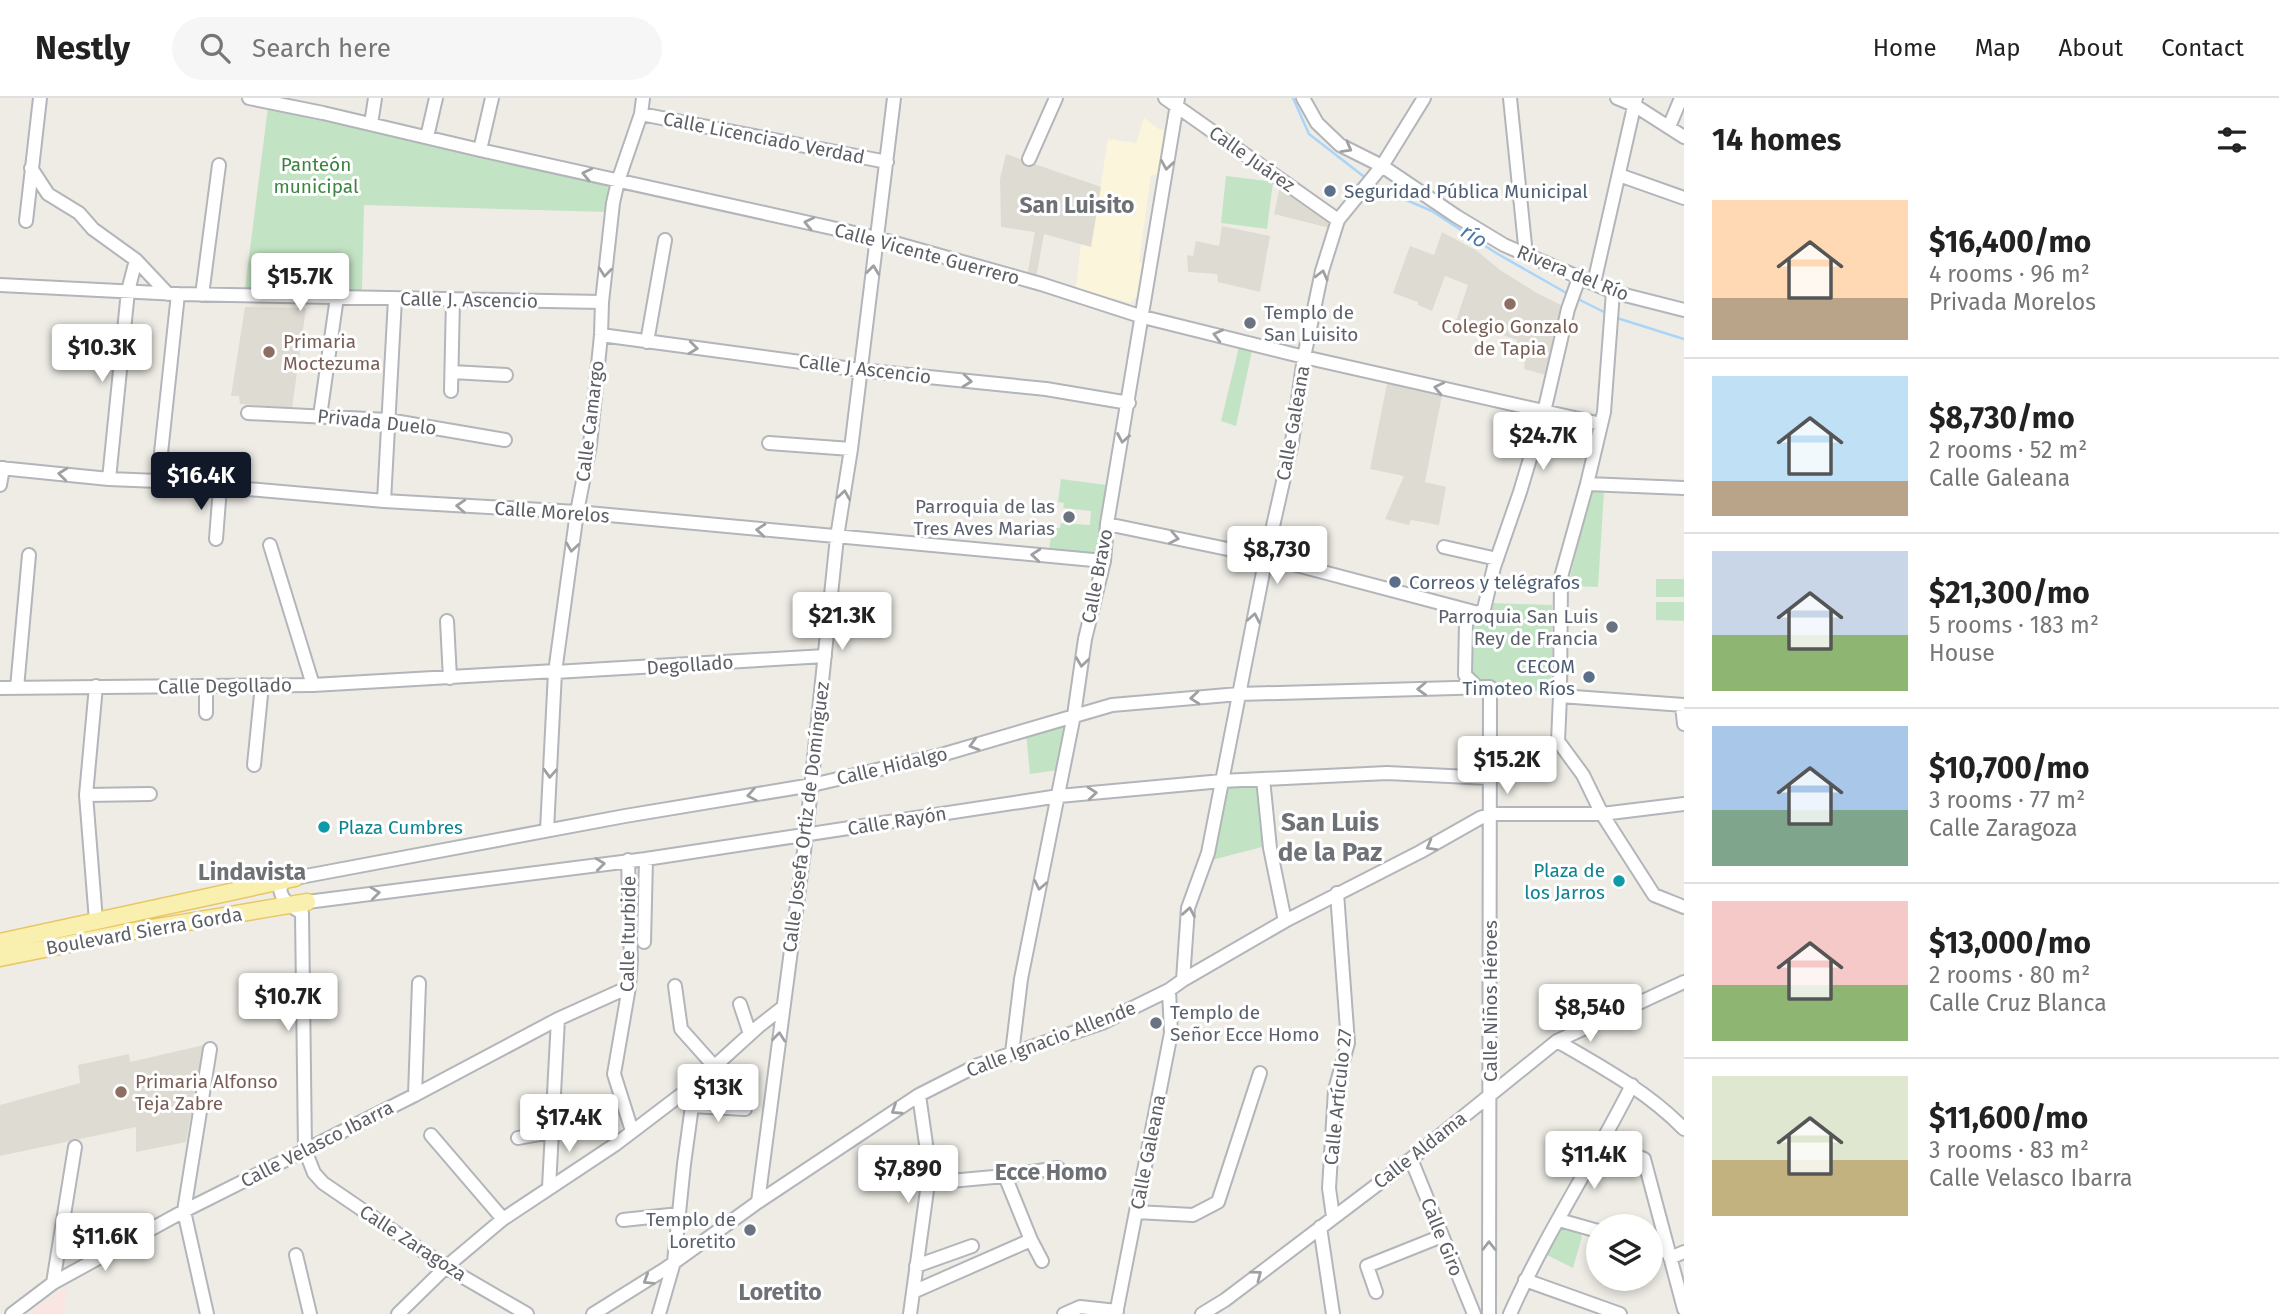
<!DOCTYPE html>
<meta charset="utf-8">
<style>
body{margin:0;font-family:"Fira Sans",sans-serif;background:#f6f6f6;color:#222;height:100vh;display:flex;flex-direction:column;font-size:26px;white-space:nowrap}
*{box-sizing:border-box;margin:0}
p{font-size:23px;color:#767676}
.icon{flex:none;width:38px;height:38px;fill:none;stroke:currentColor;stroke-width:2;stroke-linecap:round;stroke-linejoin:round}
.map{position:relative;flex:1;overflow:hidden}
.details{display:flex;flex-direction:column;background:#fff;width:595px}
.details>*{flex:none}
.fabs{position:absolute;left:1586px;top:1116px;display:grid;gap:14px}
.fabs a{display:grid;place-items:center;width:77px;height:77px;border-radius:50%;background:#fff;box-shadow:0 4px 10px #0003;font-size:35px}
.price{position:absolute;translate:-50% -60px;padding:0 16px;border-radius:7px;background:#fff;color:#222;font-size:23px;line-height:46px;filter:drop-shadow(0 2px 4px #0008)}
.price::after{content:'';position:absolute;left:50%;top:42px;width:21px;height:16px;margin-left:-10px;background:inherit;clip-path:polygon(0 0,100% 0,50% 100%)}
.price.selected{background:#111827;color:#fff}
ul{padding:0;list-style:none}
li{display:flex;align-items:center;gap:21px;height:175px;padding:0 28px}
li+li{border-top:2px solid #e0e0e0}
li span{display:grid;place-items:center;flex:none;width:196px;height:140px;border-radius:0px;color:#555}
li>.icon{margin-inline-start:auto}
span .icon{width:84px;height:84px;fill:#fffc;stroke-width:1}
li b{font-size:30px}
h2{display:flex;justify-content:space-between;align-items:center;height:84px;padding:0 28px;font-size:30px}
header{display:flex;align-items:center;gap:42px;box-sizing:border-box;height:98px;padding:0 35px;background:#fff;border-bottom:2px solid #e0e0e0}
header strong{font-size:33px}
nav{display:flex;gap:38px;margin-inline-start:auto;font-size:24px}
.search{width:490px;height:63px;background:#f6f6f6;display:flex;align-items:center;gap:18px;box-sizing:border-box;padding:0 24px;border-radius:38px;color:#767676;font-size:26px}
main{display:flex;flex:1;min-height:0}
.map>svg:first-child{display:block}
</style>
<header>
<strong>Nestly</strong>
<div class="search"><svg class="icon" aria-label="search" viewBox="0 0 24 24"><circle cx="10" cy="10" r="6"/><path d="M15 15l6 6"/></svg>Search here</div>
<nav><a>Home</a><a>Map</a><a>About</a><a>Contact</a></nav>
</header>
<main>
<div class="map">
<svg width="1684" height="1216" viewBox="0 0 1684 1216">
<rect width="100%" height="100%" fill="#eeece5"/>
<path fill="#fbf5dc" d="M1144 20 1159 31 1164 32 1158 77H1151L1139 164 1146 165 1139 197 1130 205 1076 190 1081 146 1091 148 1108 41 1136 45Z"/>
<path fill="#dedbd3" d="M1006 56 1101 89 1091 149 1044 136 1036 180 1027 178 1035 134 1001 129 1000 81Z
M1281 84 1333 121 1330 130 1274 116Z
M1222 128 1270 138 1260 194 1218 184 1217 176 1188 174 1187 157 1193 158 1196 143 1219 148Z
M1442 134 1477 153 1500 172 1535 194 1561 207 1546 277 1524 271 1525 257 1515 255 1517 242 1484 230 1481 235 1455 226 1468 187 1445 178 1432 213 1418 207V204L1393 195 1410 148 1434 157Z
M245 209 306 210 292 310 240 306 239 298H231Z
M1388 281 1443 292 1425 384 1446 389 1439 427 1411 422 1409 427 1385 421 1404 378 1370 371Z
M204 947 186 1044 136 1054V1029L0 1058V1007L80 985 78 967 129 956 130 964Z"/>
<path fill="#fae5e2" d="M67 1187 64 1216H28L67 1188Z"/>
<path fill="#c3e4c4" d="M268 9 608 84 607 114 364 107 362 192 245 190Z
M1226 78 1273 84 1267 131 1221 125Z
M1240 245 1253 248 1236 328 1221 323Z
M1061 381 1106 387 1097 456 1049 452 1052 430H1060L1061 425 1090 427 1091 413 1063 410 1064 405 1058 404Z
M1591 393 1604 394 1598 489 1568 488Z
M1656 481H1684V499H1656Z
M1656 504H1684V523L1656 522Z
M1491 505 1552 507V593L1494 592 1484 583H1477L1467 573 1468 526Z
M1059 626 1065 632 1058 672 1030 676 1026 635Z
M1224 684H1258L1266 748 1208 763Z
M1557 1130 1580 1135 1582 1139 1573 1170 1545 1156Z"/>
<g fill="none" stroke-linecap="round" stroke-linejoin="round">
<path stroke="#aad5f9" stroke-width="2.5" d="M1293 0 1309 36 1367 81
M1372 85 1378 90 1432 113 1496 155 1570 197
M1576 200 1608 216
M1617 220 1684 241"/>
<defs>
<path id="minor" d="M249 0 323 15 480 52 877 140 1041 186 1143 219 1304 259 1601 326
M1165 0 1338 122
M1303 0 1317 25 1340 47 1382 68 1456 118 1504 147 1613 194 1684 212
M1510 0 1526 157
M1617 0 1634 7 1684 39
M641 16 887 64
M371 26 375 0
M1669 29 1681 0
M427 39 436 0
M480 52 492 0
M1029 61 1056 0
M31 70 48 96 79 115 93 131 136 162 168 196
M1619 77 1684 100
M26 123 40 0
M1594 185 1636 0
M0 187 178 196 602 204
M1613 194 1604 314 1587 386 1561 479 1560 598 1558 643 1583 677 1602 716 1654 797 1684 809
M202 197 219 67
M601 237 860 272 1046 291 1129 305
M647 244 665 142
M452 274 506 277
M451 293 453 202
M248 315 388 322 505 342
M320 318 337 199
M769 345 851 351
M0 370 109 381 158 383 384 403 577 414 1104 463
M109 381 128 193 136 162
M158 383 178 196
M1587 386 1684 390
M0 387 3 370
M384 403 395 201
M1107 426 1266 459 1478 515
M216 441 220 389
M270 447 313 587
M1444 449 1497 461
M447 523 450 580
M828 528 872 532
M555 574 825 558
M96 588 86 697 96 823
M1477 589 1465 577 1466 524 1484 511 1494 469 1520 394 1544 314 1568 211 1579 180
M0 590 313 587 555 573
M17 590 29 457
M1560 598 1684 607
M1682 607 1684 626
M206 615V589
M254 667 262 587
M1263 681 1270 750 1285 823
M86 697 150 696
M547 732 555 574 577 414 590 347 601 237 602 204 613 105 618 83 641 16 643 0
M628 762 631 862 629 889 614 976 632 1033
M295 780 625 718 812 687 941 657 1112 607 1239 596 1490 589 1489 1216
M284 783 280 791C282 804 292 809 302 815L305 1052 314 1075 323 1085 446 1169 527 1216
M307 804 646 761 1059 698 1222 683 1387 675 1490 680
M644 844 646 761
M1183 882 1188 810 1208 755 1266 459 1292 344 1304 259 1322 173 1338 122 1382 68 1424 0
M675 888 681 931 714 968
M740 906 750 936
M1557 943C1602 969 1648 994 1684 1031
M1012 955 1021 881 1074 617 1085 541 1104 463 1107 426 1178 0
M415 997 419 885
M692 1008 745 1011
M431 1037 503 1121
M518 1040 551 1034
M1603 1044 1644 1061 1684 1211
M1411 1061 1474 1216
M1005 1078 1031 1142 1042 1163
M928 1085 1005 1078 1058 1070
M549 1089 558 921
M758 1104 806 738 837 439 851 351 894 0
M1136 1114 1193 1117 1218 1104 1260 975
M1333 1119 1329 1090 1335 992 1348 945 1337 795
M623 1122 679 1116
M1559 1122 1598 1133
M1320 1129 1333 1216
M1650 1149 1669 1155
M296 1157 310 1216
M1670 1160 1684 1154
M916 1168 972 1148
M1525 1182 1620 1216
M53 1185 75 1049
M913 1194 1031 1142
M1376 1194 1367 1168 1442 1138
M12 1216 53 1185 184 1113 415 997 558 921 629 889
M207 1216 184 1113 210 951
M398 1216 446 1169 503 1121 616 1046 695 986 759 928 782 910
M593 1216 665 1171 758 1104 919 997 978 967 1102 925 1169 892 1183 882 1285 823 1420 754 1480 720 1491 716H1602L1684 706
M659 1216 674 1164 684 1066 695 986
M910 1216 928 1085V1060L919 997
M1064 1216 1080 1209 1117 1213
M1116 1216 1171 935 1169 892
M1202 1216 1225 1202 1411 1061 1557 943 1684 884
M1510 1216C1545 1137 1593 1065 1632 987"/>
<path id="major" d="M0 844 295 780
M0 860 128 834 307 804"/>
</defs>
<use href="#minor" stroke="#b2b5b9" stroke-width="16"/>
<use href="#major" stroke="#e8c664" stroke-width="19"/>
<use href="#minor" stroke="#fff" stroke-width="12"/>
<use href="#major" stroke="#f9efaf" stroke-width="16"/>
</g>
<defs><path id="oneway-chevron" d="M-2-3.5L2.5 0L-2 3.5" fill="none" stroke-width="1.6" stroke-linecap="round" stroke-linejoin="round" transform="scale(1.75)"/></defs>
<g stroke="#9ea0a2">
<use href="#oneway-chevron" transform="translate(1347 50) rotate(29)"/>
<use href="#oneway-chevron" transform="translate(1167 67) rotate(99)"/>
<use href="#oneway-chevron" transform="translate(587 76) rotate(-167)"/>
<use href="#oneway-chevron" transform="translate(809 125) rotate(-167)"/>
<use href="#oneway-chevron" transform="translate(873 172) rotate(-83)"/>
<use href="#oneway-chevron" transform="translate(605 174) rotate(96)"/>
<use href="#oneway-chevron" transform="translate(1322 177) rotate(-76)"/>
<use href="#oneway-chevron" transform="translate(1218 237) rotate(-166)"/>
<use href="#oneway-chevron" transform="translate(693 250) rotate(7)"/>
<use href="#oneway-chevron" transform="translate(967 283) rotate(6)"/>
<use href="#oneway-chevron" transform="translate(1439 290) rotate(-167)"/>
<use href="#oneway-chevron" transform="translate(1123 340) rotate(100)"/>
<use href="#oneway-chevron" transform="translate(63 376) rotate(-174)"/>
<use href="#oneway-chevron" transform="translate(844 397) rotate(-81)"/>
<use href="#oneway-chevron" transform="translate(461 408) rotate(-177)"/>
<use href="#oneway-chevron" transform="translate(761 432) rotate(-175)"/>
<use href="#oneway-chevron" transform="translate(1174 440) rotate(11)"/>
<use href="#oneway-chevron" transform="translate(572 449) rotate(98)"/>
<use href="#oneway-chevron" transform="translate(1036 457) rotate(-175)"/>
<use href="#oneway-chevron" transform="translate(1254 520) rotate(-79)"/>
<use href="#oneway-chevron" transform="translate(1082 564) rotate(98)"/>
<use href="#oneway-chevron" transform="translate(1422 591) rotate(178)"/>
<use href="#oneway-chevron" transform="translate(1195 600) rotate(175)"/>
<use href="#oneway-chevron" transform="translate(974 647) rotate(164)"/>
<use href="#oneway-chevron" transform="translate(550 675) rotate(93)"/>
<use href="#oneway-chevron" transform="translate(1092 695) rotate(-5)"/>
<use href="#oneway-chevron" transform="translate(752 697) rotate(170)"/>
<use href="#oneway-chevron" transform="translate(1431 748) rotate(150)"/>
<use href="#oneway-chevron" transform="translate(600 766) rotate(-7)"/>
<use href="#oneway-chevron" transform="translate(1040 787) rotate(101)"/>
<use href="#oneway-chevron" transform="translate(375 795) rotate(-7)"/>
<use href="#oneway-chevron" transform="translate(1189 814) rotate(-80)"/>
<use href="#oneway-chevron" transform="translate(779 939) rotate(-84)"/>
<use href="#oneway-chevron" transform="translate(896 1012) rotate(147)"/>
<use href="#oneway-chevron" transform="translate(1489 1148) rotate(-90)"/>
<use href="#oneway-chevron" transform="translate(1257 1177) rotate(-37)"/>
<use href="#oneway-chevron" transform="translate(648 1182) rotate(148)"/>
</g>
<g fill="#5c6f8a" stroke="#fff" stroke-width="2.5">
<circle cx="1330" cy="93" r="7"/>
<circle cx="1395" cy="484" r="7"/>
<circle cx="1589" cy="579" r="7"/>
</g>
<g fill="#8d6e63" stroke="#fff" stroke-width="2.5">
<circle cx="1510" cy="206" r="7"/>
<circle cx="269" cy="254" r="7"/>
<circle cx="121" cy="994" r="7"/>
</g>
<g fill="#6b7280" stroke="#fff" stroke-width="2.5">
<circle cx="1250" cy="225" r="7"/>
<circle cx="1069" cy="419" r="7"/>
<circle cx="1612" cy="529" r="7"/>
<circle cx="1156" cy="925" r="7"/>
<circle cx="750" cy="1132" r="7"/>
</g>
<g fill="#0f9aa8" stroke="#fff" stroke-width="2.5">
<circle cx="324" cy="729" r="7"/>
<circle cx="1619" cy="783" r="7"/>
</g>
<g text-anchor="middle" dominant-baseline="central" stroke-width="6" stroke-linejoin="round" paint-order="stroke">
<g font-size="19" fill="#5d6064" stroke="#fff">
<text transform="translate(764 40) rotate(11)">Calle Licenciado Verdad</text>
<text transform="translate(1252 61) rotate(35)">Calle Juárez</text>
<text transform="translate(927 156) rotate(15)">Calle Vicente Guerrero</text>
<text transform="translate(1573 175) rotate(22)">Rivera del Río</text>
<text transform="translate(469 202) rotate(1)">Calle J. Ascencio</text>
<text transform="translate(865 271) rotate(7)">Calle J Ascencio</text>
<text transform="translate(590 323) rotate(-83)">Calle Camargo</text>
<text transform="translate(377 324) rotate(6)">Privada Duelo</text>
<text transform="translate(1293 325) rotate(-80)">Calle Galeana</text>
<text transform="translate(552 414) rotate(4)">Calle Morelos</text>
<text transform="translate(1097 478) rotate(-79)">Calle Bravo</text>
<text transform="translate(690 567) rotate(-4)">Degollado</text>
<text transform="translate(225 588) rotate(-1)">Calle Degollado</text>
<text transform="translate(892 668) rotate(-13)">Calle Hidalgo</text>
<text transform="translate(806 719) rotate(-83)">Calle Josefa Ortiz de Domínguez</text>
<text transform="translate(897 723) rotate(-9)">Calle Rayón</text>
<text transform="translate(144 833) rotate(-10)">Boulevard Sierra Gorda</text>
<text transform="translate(628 836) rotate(-89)">Calle Iturbide</text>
<text transform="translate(1490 903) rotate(-90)">Calle Niños Héroes</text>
<text transform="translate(1051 941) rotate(-21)">Calle Ignacio Allende</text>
<text transform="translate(1338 999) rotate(-84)">Calle Artículo 27</text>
<text transform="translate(317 1046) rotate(-27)">Calle Velasco Ibarra</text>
<text transform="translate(1420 1052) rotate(-38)">Calle Aldama</text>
<text transform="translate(1148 1054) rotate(-79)">Calle Galeana</text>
<text transform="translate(1442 1139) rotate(68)">Calle Giro</text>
<text transform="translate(413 1145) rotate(33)">Calle Zaragoza</text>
</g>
<g font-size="19" fill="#3c8441" stroke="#fff">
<text x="316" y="66">Panteón<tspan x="316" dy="22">municipal</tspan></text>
</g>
<g font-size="19" fill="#4e5e75" stroke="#fff" text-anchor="start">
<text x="1344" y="93">Seguridad Pública Municipal</text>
<text x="1409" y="484">Correos y telégrafos</text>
<text x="1575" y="568" text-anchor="end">CECOM<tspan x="1575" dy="22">Timoteo Ríos</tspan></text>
</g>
<g font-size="19" fill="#5b616d" stroke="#fff" text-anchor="end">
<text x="1264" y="214" text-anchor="start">Templo de<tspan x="1264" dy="22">San Luisito</tspan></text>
<text x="1055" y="408">Parroquia de las<tspan x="1055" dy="22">Tres Aves Marias</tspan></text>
<text x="1598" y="518">Parroquia San Luis<tspan x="1598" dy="22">Rey de Francia</tspan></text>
<text x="1170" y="914" text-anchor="start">Templo de<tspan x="1170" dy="22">Señor Ecce Homo</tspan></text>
<text x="736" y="1121">Templo de<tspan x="736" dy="22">Loretito</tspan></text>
</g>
<g font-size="19" fill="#785e54" stroke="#fff" text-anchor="start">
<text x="1510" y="228" text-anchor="middle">Colegio Gonzalo<tspan x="1510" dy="22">de Tapia</tspan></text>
<text x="283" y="243">Primaria<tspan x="283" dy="22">Moctezuma</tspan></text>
<text x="135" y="983">Primaria Alfonso<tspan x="135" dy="22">Teja Zabre</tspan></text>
</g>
<g font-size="19" fill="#0d838f" stroke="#fff" text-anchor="start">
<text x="338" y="729">Plaza Cumbres</text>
<text x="1605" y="772" text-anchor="end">Plaza de<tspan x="1605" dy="22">los Jarros</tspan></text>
</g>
<g font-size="21" font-style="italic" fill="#4876aa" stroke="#fff">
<text transform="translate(1474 138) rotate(31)">río</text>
</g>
<g font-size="23" font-weight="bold" fill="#6e7276" stroke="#fff">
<text x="1077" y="107">San Luisito</text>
<text x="252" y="774">Lindavista</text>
<text x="1051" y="1074">Ecce Homo</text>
<text x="780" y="1194">Loretito</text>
</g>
<g font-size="26" font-weight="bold" fill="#6e7276" stroke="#fff">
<text x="1330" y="724">San Luis<tspan x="1330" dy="30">de la Paz</tspan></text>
</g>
</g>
</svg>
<div class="fabs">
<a><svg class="icon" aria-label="layers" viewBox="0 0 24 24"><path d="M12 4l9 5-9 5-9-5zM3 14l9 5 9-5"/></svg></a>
</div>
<b class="price" style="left:300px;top:215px">$15.7K</b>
<b class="price" style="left:102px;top:286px">$10.3K</b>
<b class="price" style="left:1543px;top:374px">$24.7K</b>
<b class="price selected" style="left:201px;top:414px">$16.4K</b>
<b class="price" style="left:1277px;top:488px">$8,730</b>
<b class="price" style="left:842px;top:554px">$21.3K</b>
<b class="price" style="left:1507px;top:698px">$15.2K</b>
<b class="price" style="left:288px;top:935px">$10.7K</b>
<b class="price" style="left:1590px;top:946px">$8,540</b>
<b class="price" style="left:718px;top:1026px">$13K</b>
<b class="price" style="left:569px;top:1056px">$17.4K</b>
<b class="price" style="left:1594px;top:1093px">$11.4K</b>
<b class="price" style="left:908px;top:1107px">$7,890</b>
<b class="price" style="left:105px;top:1175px">$11.6K</b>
</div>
<section class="details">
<h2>14 homes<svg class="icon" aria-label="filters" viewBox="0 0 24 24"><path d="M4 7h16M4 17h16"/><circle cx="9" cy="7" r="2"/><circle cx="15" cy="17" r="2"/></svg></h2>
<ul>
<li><span style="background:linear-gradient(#ffd9b3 70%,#b9a48a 0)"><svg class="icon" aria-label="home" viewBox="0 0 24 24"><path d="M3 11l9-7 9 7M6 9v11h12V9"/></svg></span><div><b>$16,400/mo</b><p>4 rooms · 96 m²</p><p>Privada Morelos</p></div></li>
<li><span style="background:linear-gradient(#bfe0f5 75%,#b9a48a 0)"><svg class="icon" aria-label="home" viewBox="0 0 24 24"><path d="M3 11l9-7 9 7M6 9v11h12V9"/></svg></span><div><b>$8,730/mo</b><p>2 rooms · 52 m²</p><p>Calle Galeana</p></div></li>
<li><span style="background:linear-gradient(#c9d6e8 60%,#8fb573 0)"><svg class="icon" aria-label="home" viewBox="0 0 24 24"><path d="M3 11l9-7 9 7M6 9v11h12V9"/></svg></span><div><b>$21,300/mo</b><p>5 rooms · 183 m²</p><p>House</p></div></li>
<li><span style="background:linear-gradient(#a9c7e8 60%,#7fa58c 0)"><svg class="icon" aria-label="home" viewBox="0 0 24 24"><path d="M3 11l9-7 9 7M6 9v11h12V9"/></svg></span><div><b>$10,700/mo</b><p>3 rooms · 77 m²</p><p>Calle Zaragoza</p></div></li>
<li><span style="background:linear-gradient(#f6c9c9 60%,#8fb573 0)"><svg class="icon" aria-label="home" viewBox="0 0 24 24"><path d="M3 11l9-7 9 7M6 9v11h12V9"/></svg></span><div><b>$13,000/mo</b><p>2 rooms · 80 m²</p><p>Calle Cruz Blanca</p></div></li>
<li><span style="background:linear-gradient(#dfe7d0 60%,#c2b280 0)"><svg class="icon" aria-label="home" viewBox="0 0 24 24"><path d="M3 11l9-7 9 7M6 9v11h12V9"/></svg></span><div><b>$11,600/mo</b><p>3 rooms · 83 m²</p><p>Calle Velasco Ibarra</p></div></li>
</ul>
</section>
</main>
